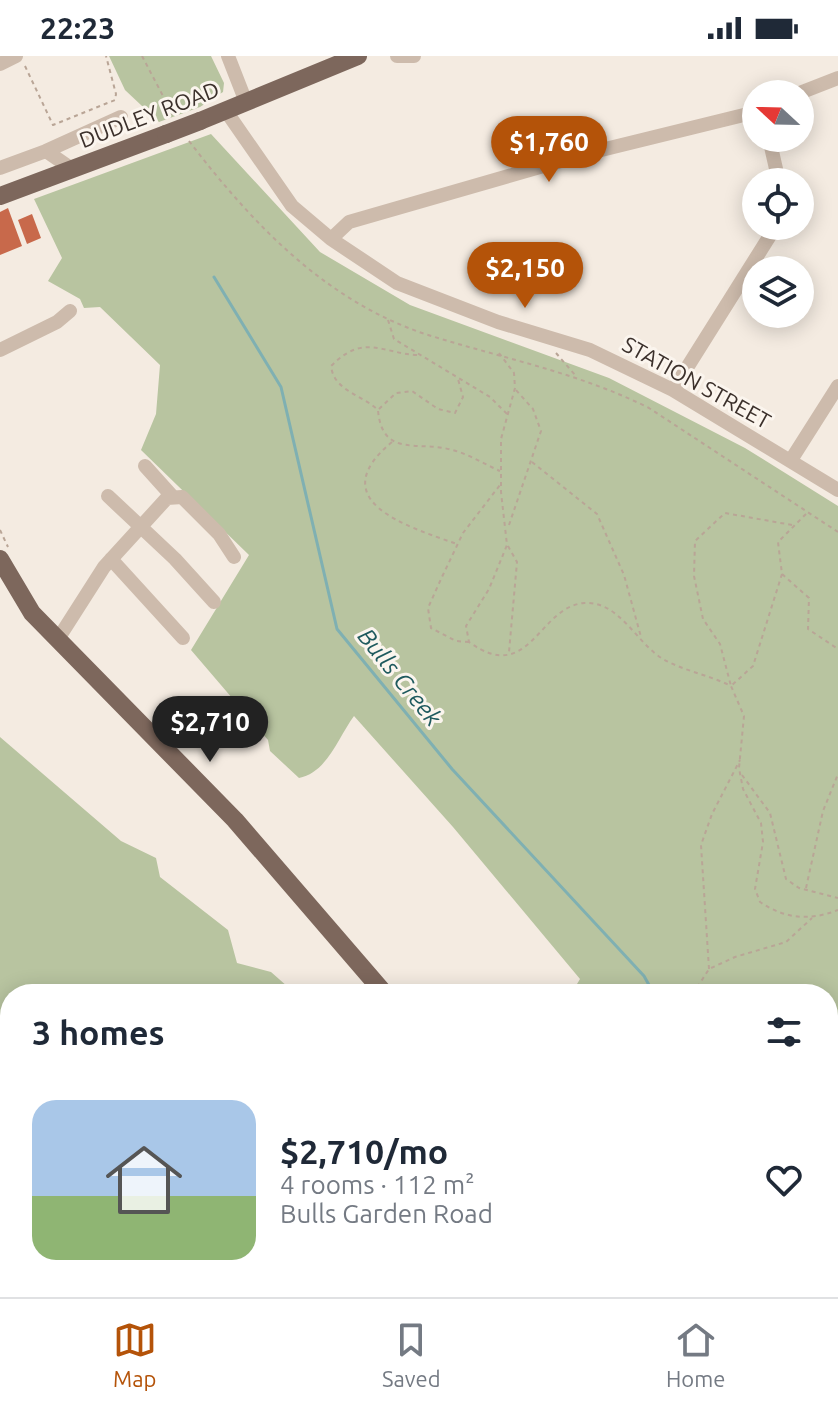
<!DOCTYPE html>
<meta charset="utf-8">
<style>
body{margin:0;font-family:Ubuntu,sans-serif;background:#f2f2f3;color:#1f2937;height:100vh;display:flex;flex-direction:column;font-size:30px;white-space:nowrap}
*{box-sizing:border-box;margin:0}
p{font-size:26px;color:#747a83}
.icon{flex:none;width:44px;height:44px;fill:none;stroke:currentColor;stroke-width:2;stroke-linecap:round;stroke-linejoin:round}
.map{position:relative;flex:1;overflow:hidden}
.details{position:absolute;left:0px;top:928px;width:838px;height:314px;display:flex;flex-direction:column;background:#fff;border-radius:32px 32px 0 0;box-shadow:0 4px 20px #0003}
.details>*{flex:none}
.needle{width:52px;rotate:292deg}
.tools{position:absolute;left:742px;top:24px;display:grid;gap:16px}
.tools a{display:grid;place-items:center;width:72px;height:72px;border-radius:50%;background:#fff;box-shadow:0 4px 20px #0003;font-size:40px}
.price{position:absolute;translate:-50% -68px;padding:0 18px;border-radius:28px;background:#b45309;color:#fff;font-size:26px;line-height:52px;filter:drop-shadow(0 2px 4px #0008)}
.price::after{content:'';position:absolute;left:50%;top:48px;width:24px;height:18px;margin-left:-12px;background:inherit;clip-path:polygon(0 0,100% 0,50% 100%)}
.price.active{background:#222;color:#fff}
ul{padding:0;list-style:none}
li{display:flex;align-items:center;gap:24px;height:200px;padding:0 32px}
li+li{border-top:2px solid #e0e1e3}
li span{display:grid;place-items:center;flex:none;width:224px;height:160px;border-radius:24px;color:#555}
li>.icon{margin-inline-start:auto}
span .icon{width:96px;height:96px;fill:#fffc;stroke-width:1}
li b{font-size:34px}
h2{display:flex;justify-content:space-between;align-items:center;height:96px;padding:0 32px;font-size:34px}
.status{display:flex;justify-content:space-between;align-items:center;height:56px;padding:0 40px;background:#fff;direction:ltr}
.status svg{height:22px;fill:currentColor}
.menu{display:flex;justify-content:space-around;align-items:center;height:112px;border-top:2px solid #e0e1e3;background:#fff;font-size:22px;color:#747a83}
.menu a{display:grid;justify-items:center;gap:4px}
.menu .active{color:#b45309}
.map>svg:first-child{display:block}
</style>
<div class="status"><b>22:23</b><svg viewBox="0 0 49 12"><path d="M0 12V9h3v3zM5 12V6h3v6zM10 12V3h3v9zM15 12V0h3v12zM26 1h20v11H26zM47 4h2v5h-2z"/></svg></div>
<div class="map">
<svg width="838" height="1241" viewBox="0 0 838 1241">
<rect width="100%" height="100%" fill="#f4ebe1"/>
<path fill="#b8c4a0" d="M109 0H211L224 27 223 36 200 51 159 66 125 34Z
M211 78 320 196 410 249 609 322 745 392 838 450V1004L828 998V938H571L580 923 453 771 354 660C339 680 327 717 299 722L270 695 268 684 191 594 249 499 141 394 156 358 160 309 100 251 84 252 80 243 48 225 62 202 34 143Z
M0 681 121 785 156 802 160 821 228 874 237 907 271 916 296 938H10V1006L0 1003Z
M0 1055 10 1063V1232H149L154 1241H0Z
M838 1191V1241H664L666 1232H828V1193L836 1197Z"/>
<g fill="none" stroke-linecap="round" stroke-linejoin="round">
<path stroke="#7fb0b2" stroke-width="3" d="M214 221 281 331 337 573 452 713 644 920 654 938
M0 1148 10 1174
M33 1232 36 1241
M766 1232 773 1241"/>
</g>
<path fill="#c8694b" d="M8 152 22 190 0 199V156Z
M32 158 41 182 27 188 18 164Z"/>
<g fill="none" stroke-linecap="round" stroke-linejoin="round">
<path stroke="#b9a596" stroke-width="2" stroke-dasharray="4 4" stroke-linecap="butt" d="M142 0 173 59
M25 10 53 69 115 44 116 38 106 0
M189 85C252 167 324 244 425 278 501 302 577 316 649 352L838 476
M388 264 394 283 490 341 508 359
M499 297 514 317 515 332 501 383V436L507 489 489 533 466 570 469 586C530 630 538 551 584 547 620 545 636 587 663 603 684 615 709 619 731 630L744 660 739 712 743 733 761 767 763 786 755 833 760 846C785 863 810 865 838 854
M556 297 575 319
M417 299C381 297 364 277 331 310 334 335 361 338 378 354 382 403 420 384 452 394 469 398 484 408 500 415
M379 353 396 337 412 335 438 353 455 357 463 341 458 323
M392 386C322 444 405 470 457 488
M532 406 597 458 624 519 641 581
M806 458 778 486 782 518 809 542 808 573 838 593
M509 469 541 375 533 353 515 333
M0 474 8 491
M508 490 517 506 509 596
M782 518 753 610 731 630 720 588 703 563 694 520 695 485 725 457 792 469
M469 586 456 585 431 572 428 552 441 523 463 477 500 429
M742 719 770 757 786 823 799 832 838 842
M806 832 823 755 838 718
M709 913 701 789 712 758 740 704
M693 938 709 913 735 901 786 886 812 862"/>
<path stroke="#cdbbac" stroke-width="14" d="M228 0 246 46
M397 0H414
M0 8 16 0
M797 38 838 22
M226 55 292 150 331 183 397 227 498 266 590 294 673 334 838 434
M769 82 779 126
M46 95 121 61
M0 112 46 95 72 113
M331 183 349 166 585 98 756 56
M0 294 57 266 70 255
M673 334 776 170
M791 404 838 330
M145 410 172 440
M108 440 175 503 214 546
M111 503 183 582
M58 583 104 511 167 442 182 441 219 478 234 501
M238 1232 244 1241"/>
<path stroke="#7d675c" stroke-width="18" d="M200 65 358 0
M0 140 166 78
M0 503 32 557 235 764 385 938
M557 1232 559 1241"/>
<path stroke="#7d675c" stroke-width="18" d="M166 78 200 65"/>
</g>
<g text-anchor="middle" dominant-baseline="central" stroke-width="6" stroke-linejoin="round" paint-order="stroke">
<g font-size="22" fill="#3b302b" stroke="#fbf5ee">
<text transform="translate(149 58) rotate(-21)">DUDLEY ROAD</text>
<text transform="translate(697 326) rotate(29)">STATION STREET</text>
</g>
<g font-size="24" font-style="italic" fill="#1f5a5e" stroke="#fbf5ee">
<text transform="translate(400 621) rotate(51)">Bulls Creek</text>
</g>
</g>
</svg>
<div class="tools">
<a><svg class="needle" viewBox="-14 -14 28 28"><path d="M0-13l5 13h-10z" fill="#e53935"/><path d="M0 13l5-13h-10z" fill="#747a83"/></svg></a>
<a><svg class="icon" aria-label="locate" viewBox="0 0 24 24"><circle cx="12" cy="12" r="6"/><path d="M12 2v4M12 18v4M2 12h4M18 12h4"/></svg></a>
<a><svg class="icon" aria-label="layers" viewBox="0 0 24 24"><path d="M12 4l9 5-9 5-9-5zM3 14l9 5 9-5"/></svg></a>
</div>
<b class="price" style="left:549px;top:128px">$1,760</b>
<b class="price" style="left:525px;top:254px">$2,150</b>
<b class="price active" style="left:210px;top:708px">$2,710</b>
<section class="details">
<h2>3 homes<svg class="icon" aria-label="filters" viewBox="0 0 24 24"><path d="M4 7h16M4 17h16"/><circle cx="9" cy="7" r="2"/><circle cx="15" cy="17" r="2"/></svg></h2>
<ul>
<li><span style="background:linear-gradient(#a9c7e8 60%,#8fb573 0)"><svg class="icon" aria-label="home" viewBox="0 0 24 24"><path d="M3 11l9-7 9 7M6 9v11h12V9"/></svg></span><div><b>$2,710/mo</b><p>4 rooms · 112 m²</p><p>Bulls Garden Road</p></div><svg class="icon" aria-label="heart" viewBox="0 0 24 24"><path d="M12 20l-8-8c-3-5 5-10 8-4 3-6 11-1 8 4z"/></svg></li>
</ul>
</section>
</div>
<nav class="menu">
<a class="active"><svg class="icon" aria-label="map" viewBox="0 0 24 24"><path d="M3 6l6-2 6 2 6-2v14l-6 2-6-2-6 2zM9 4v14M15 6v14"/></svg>Map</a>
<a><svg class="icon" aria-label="saved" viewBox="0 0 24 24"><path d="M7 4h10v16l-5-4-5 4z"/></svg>Saved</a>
<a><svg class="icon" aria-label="home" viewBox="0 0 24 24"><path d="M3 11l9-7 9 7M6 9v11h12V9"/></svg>Home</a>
</nav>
